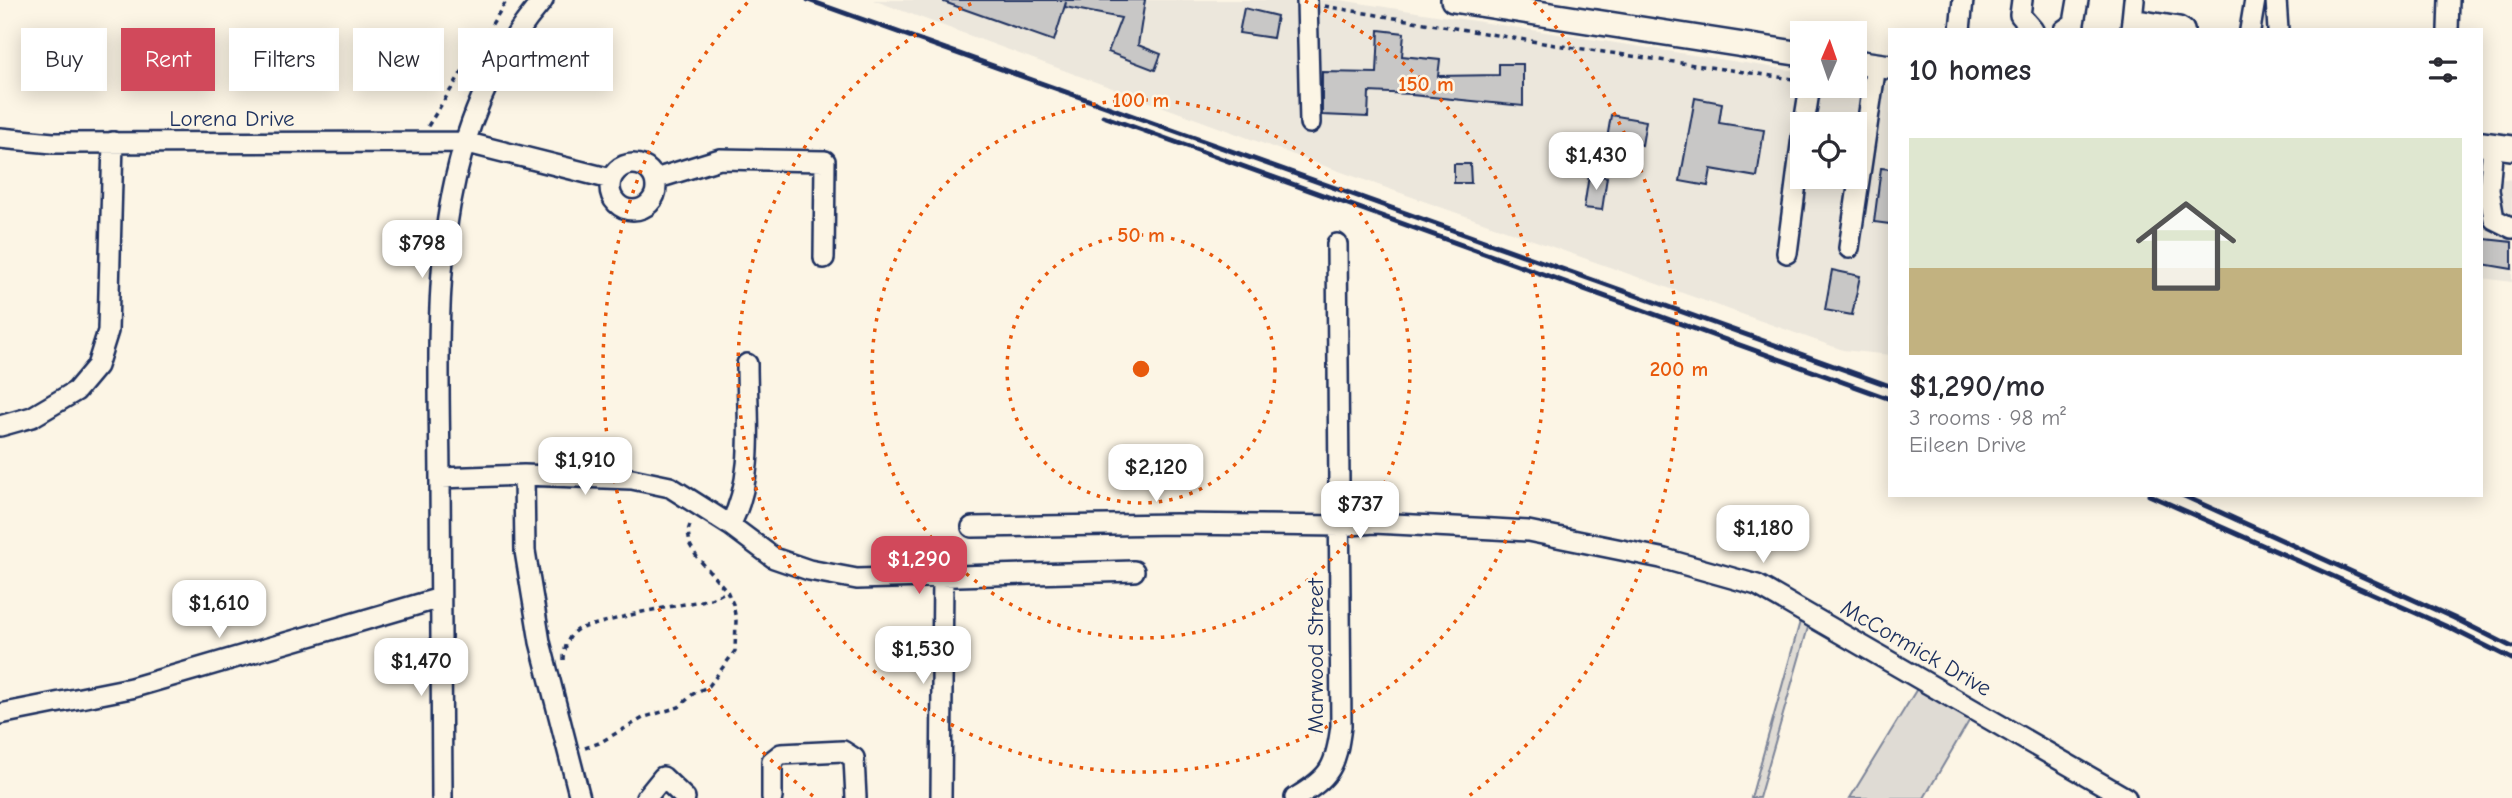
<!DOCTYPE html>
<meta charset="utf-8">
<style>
body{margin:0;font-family:"Comic Neue",sans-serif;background:#f2f2f3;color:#2b2b33;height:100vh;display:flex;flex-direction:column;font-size:26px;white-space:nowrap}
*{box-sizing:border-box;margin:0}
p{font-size:23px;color:#7c7c81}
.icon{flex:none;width:38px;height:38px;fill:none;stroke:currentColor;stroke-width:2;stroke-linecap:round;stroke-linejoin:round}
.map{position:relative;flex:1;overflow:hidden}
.details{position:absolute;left:1888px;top:28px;width:595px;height:469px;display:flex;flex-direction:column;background:#fff;border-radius:0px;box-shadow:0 4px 18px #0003}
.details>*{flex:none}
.guide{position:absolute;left:21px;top:28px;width:665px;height:63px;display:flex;gap:14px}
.needle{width:46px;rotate:2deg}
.tools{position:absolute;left:1790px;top:21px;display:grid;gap:14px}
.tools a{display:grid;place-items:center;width:77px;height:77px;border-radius:0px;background:#fff;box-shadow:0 4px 18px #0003;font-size:35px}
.price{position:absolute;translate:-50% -60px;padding:0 16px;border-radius:14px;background:#fff;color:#222;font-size:23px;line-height:46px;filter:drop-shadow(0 2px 4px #0008)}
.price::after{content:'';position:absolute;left:50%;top:42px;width:21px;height:16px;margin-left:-10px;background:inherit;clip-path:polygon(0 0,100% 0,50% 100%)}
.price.current{background:#d1495b;color:#fff}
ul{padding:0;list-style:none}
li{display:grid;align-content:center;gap:14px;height:371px;padding:0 21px}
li+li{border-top:2px solid #e1e1e2}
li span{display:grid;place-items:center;height:217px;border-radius:0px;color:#555}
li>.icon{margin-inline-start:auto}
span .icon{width:126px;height:126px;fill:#fffc;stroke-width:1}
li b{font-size:30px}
h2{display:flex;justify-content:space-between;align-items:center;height:84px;padding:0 21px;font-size:30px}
.chip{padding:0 24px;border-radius:0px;background:#fff;box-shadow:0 4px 18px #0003;font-size:24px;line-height:63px}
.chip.current{background:#d1495b;color:#fff}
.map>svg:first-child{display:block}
</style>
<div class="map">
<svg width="2512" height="798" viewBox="0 0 2512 798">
<rect width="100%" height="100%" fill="#fcf5e5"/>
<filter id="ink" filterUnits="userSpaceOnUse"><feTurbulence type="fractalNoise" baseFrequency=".0143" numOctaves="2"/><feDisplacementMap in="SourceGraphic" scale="14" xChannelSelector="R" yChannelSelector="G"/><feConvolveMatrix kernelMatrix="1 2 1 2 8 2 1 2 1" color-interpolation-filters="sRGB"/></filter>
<g filter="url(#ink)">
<path fill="#ece7dc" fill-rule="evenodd" d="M873 0H1340L1802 72V86H1855V80L1890 85V355L1843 350 1305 159ZM1802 124H1855V177H1802Z
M2482 176 2512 180V282L2482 278Z"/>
<path fill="#dfdbd4" stroke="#7d8599" stroke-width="2" d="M1801 618 1809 624 1759 798H1751Z
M1918 687 1972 716 1924 798H1850Z"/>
<path fill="#c8c7c6" stroke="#1b2f5e" stroke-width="2" d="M944 0H1145L1138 45 1161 54 1155 70 1108 52 1121 18 1065 7 1066 2 1054 41 944 2Z
M1244 8 1277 16 1273 38 1239 33Z
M1379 30 1404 33 1402 56 1440 60 1438 76 1499 75V64H1523V106L1412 95V94L1369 92 1368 117 1322 115V72L1377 73Z
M1695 98 1722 103 1719 123 1764 130 1757 177 1711 169 1708 186 1680 181Z
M1611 115 1646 121 1642 145 1607 139Z
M1454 164H1470L1471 183H1454Z
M1881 168 1890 169V224L1874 222Z
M1589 175 1607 177 1602 210 1584 208Z
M2485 239 2512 242V269L2482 264Z
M1832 270 1860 276 1852 315 1825 310Z"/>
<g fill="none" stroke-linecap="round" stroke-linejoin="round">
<defs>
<path id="minor" d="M1307 0 1310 123
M2022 0 2020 15 2033 30
M2276 0 2278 30
M2132 19 2179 27 2184 30
M1960 30 1963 0
M2064 30 2074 23 2078 0
M2131 30 2134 0
M2250 30 2255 0
M2448 30 2449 0
M1804 124 1810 86
M0 138 53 143 464 142 611 179
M2493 145 2489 190 2494 219 2512 228
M610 187a23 23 0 1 1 46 0a23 23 0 1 1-46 0Z
M655 179 720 159 825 161 824 258
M1849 248 1876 65
M1787 253 1802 137
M0 426 32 417 76 391 97 366 108 331 113 142
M524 475 525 551 540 642 580 798
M440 478 524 475 632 479 670 487 730 525 774 558 809 570 857 579 1134 571
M730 525C756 477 747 417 747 364
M972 527 1176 524 1340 526 1374 523 1494 529 1528 531 1661 558 1757 585 2126 798
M0 714 131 688 440 598
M442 798C441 692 440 586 440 480 439 310 424 139 543 0
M646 798 663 777 685 798
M772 798V761L781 754 843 751 854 758 856 798
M941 798 943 575
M1295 798C1331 777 1336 766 1341 726L1337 244"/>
<path id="major" d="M1453 0 1802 54
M1855 62 1890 67
M2482 144 2512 148"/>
</defs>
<use href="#minor" stroke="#1b2f5e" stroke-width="24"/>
<use href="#major" stroke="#1b2f5e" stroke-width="28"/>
<path stroke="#1b2f5e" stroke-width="3.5" stroke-dasharray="5 5" stroke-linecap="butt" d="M1324 6 1555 45 1793 79
M1839 86 1857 88
M428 126 507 0
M564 660C564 648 568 635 578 629L642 612 711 599 727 591
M585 748 599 743 645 717 679 707 693 694 709 686 735 651 736 620 733 604 727 591 697 557 690 545 688 531 691 522"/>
<use href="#minor" stroke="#fcf5e5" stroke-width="19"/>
<use href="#major" stroke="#fcf5e5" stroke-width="23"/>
<path stroke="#1b2f5e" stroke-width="5" d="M808 0 1890 386
M1103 116 1890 399
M2149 495 2450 628 2512 659
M2182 495 2454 618 2512 647"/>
</g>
</g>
<g fill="none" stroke="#e8590c" stroke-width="3.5" stroke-dasharray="3.5 7">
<circle cx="1141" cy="369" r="134"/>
<circle cx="1141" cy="369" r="269"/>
<path d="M1305 1A403 403 0 1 1 977 1"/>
<path d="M813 796A538 538 0 0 1 748 2M1534 2A538 538 0 0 1 1469 796"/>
</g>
<g text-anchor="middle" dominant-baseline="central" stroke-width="5" stroke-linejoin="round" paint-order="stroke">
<g font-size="23" fill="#1b2f5e" stroke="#fcf5e5">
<text x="232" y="118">Lorena Drive</text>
<text transform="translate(1916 648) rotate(30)">McCormick Drive</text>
<text transform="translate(1315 656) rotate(-90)">Marwood Street</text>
</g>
</g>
<circle cx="1141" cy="369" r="10" fill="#e8590c" stroke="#fcf5e5" stroke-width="3.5"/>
<g font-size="21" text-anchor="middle" font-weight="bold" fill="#e8590c" stroke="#fcf5e5" stroke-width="5" stroke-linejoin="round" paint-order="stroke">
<text x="1426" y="91">150 m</text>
<text x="1141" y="107">100 m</text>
<text x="1141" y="242">50 m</text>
<text x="1679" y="376">200 m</text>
</g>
</svg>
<div class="tools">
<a><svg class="needle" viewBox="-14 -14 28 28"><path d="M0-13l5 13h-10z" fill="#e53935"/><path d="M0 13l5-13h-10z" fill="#7c7c81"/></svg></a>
<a><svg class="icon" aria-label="locate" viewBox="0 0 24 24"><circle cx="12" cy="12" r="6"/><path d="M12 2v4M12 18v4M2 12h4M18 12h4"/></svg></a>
</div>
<b class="price" style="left:1596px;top:192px">$1,430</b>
<b class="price" style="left:422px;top:280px">$798</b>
<b class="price" style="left:585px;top:497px">$1,910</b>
<b class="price" style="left:1156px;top:504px">$2,120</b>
<b class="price" style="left:1360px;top:541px">$737</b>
<b class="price" style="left:1763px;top:565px">$1,180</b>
<b class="price current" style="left:919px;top:596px">$1,290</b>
<b class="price" style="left:219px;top:640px">$1,610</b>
<b class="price" style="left:923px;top:686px">$1,530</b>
<b class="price" style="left:421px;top:698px">$1,470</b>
<div class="guide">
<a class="chip">Buy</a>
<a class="chip current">Rent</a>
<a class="chip">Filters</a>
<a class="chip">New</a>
<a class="chip">Apartment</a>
</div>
<section class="details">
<h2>10 homes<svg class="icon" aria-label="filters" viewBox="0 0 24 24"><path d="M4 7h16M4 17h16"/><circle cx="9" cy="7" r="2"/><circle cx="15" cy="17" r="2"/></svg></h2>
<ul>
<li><span style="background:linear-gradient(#dfe7d0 60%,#c2b280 0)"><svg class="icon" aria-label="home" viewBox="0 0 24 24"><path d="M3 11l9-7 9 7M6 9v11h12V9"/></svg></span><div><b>$1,290/mo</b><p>3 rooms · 98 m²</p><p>Eileen Drive</p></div></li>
</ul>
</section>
</div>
